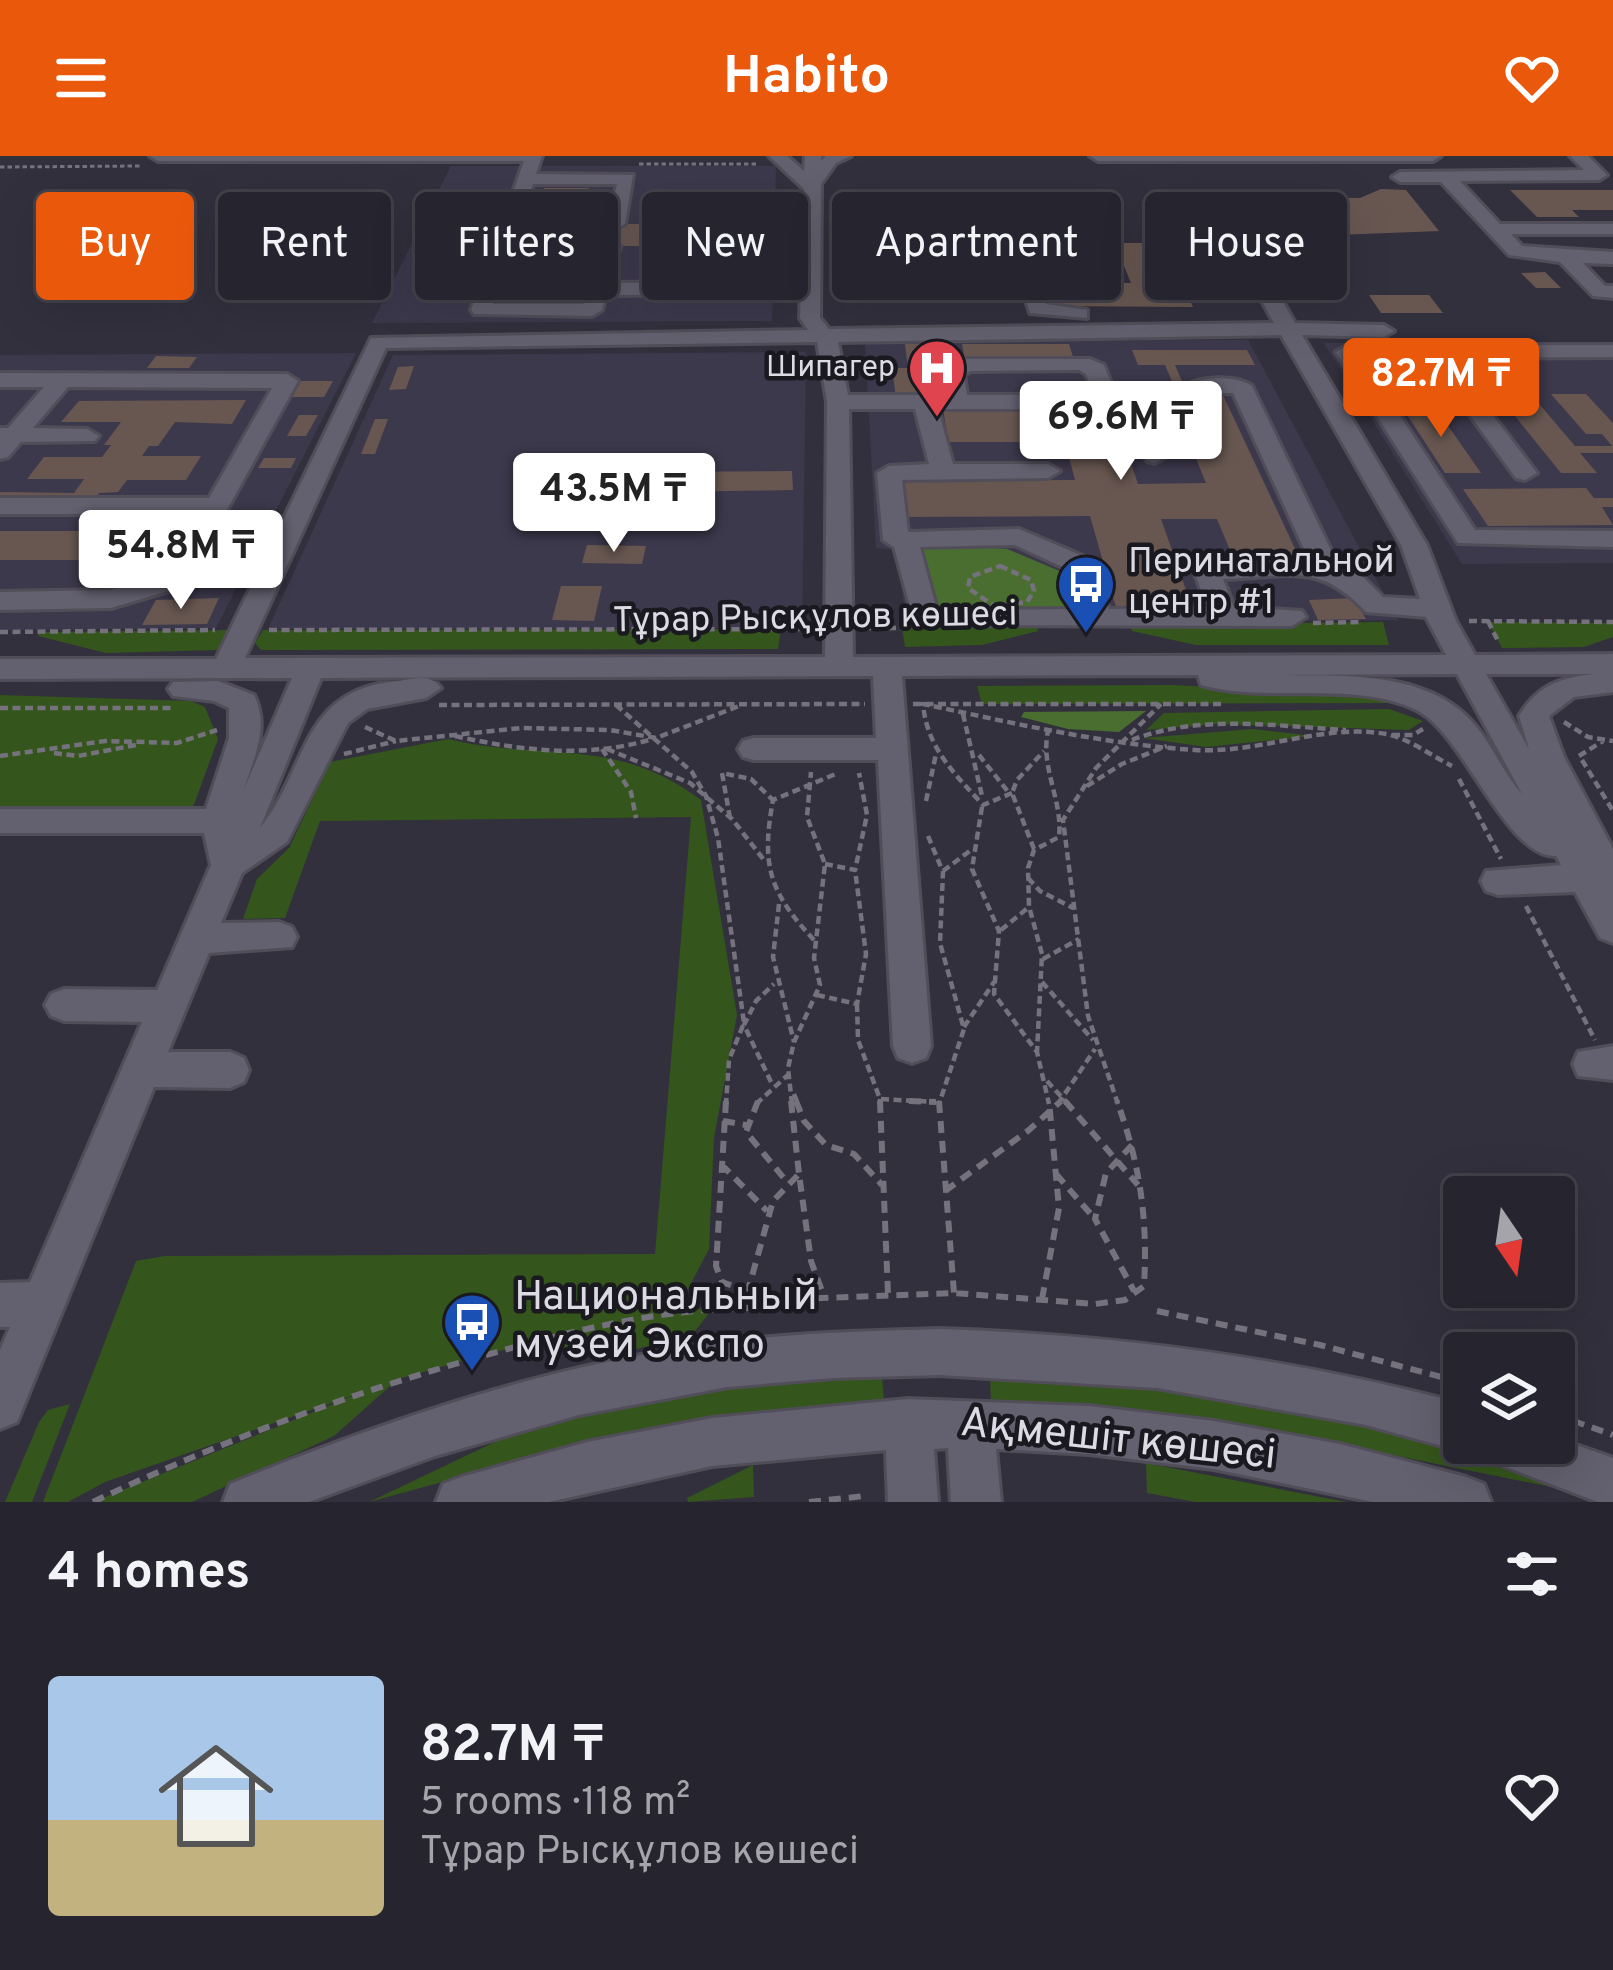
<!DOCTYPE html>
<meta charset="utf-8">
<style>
body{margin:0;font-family:Overpass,sans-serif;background:#32303a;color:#f1f3f6;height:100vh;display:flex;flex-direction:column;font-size:45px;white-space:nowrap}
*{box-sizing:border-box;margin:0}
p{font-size:39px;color:#a4a4aa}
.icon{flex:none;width:66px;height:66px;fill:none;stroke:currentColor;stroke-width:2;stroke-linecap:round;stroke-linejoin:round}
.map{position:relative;height:1346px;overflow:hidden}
.drawer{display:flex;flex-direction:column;background:#26242e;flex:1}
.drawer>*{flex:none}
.hud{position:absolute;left:36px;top:36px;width:1542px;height:108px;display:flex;gap:24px}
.needle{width:78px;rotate:167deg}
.controls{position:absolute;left:1443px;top:1020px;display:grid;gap:24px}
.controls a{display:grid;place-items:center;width:132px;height:132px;border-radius:12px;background:#26242e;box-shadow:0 12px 48px #0002,0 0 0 3px #42414a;font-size:60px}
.price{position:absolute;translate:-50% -102px;padding:0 27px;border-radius:12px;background:#fff;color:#222;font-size:39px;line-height:78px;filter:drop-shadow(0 3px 6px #0008)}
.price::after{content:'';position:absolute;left:50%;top:72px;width:36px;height:27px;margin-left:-18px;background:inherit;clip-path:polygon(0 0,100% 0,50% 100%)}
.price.selected{background:#ea580c;color:#fff}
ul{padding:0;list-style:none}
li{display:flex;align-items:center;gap:36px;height:300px;padding:0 48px}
li span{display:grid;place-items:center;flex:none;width:336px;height:240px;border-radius:12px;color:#555}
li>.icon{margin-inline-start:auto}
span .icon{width:144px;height:144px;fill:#fffc;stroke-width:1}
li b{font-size:51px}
h2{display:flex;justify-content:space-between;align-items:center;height:144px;padding:0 48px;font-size:51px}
.tag{padding:0 42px;border-radius:12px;background:#26242e;box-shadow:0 12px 48px #0002,0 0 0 3px #42414a;font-size:42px;line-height:108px}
.tag.selected{background:#ea580c;color:#fff}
header{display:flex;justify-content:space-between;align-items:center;height:156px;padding:0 48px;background:#ea580c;color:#fff;font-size:54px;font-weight:700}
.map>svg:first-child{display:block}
</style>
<header><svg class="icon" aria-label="menu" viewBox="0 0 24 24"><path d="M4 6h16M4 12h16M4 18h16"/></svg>Habito<svg class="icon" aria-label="heart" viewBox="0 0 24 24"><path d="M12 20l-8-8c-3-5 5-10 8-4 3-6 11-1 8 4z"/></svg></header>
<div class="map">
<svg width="1613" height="1346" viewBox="0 0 1613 1346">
<rect width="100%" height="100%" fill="#33303e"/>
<path fill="#3d394d" d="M451 10H776L772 165 372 167Z
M1248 184 1398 464 906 469 898 394 876 392 865 185Z
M1613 186V407L1462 408 1324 187Z
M806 196 802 472 268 473 393 199Z
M356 197 216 472 0 474V199Z"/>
<path fill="#34551b" d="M1383 466 1389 489H1196L1132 475 1130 469Z
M1488 466 1613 467V481L1584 491 1502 492Z
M1037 470 1038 475 982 489 905 491 902 472Z
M781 473 778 493 284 494H261L255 487 263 474Z
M234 474 217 494 106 497 38 480 40 476Z
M1172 529 1388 540 1400 547 982 548 977 530Z
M0 539 191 545 205 551 218 583 192 654H0Z
M1389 553 1423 565 1409 574 1219 568 1146 574 1164 557Z
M1253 573 1314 580 1206 591 1143 582Z
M448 583C542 606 615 579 701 644L737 859 714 982 709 1093 676 1156 714 1151 692 1179 605 1201 545 1186 553 1180 398 1223 334 1280 192 1346H93L360 1237 105 1326 68 1346H43L136 1105 165 1100 655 1098 691 661 320 665 285 762 243 763 257 723 289 692 330 606Z
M882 1219 884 1247 537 1300 369 1346 522 1273 669 1242 779 1226Z
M990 1219C1093 1226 1197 1234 1299 1255 1389 1273 1475 1303 1561 1333L1274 1275 1095 1254 991 1250Z
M70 1248 32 1346H5L39 1266 48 1254Z
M1146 1307 1346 1346H1195L1147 1337Z
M753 1309 754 1341 688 1346 687 1342Z"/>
<path fill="#4a6e2f" d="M952 389 1007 393 1074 421 1081 454 928 458 922 391Z
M1146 555 1119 576 1068 573 1021 561 1024 556Z"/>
<path fill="#685751" d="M544 32H589L578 68H657L662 45H711L702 113 654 114 658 90H571L556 139H504Z
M1381 33 1406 34 1439 75 1311 80 1302 65H1262L1246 41 1360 42Z
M1510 34H1613V54H1572L1579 61H1537Z
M1048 87H1148L1156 104 1173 105 1193 151 1044 150 1039 127H1131L1122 105H1054Z
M1545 116 1561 132H1536L1521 117Z
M1369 139H1429L1443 157H1381Z
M905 188H929L939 242H896L892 212H908Z
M962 188H1069L1074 204H965Z
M1132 194H1247L1255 209H1175L1187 237H1222L1298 399H1232L1217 363H1161L1192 451H1116L1090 360 900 361 896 325 1075 324 1065 286H948L943 252H1112L1138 328 1206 327 1169 237H1177L1165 209H1138Z
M156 200 197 201 189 212H147Z
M1498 208H1525L1536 220H1509Z
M414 210 406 233 389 234 398 211Z
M1379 212H1417L1436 240H1396Z
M296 225H333L324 241H286Z
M1551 238H1586L1613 267V297H1580L1597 317H1561L1502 244 1535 243 1575 290H1612L1602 278H1586Z
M246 244 232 268 175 266 158 290H149L142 300H201L186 324H127L118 336 99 337 95 344H0V336L74 337 84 323H27L44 301H102L111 289H104L121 266H61L79 245Z
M1402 251H1435L1481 317H1445Z
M299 259H318L306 280H287Z
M375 263H388L375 298H361Z
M264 302H296L291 312H258Z
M792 315 793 334 656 336 658 316Z
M576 316H602L590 363 563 362Z
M1586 332 1594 342H1613V351H1602L1613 369 1488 370 1463 333Z
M258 361 237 405 197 406 220 362Z
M0 375H129L110 404H0Z
M587 389 646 390 642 408 582 407Z
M561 430H602L594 465 552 464Z
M219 442 207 468 142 469 156 444Z
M1354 442 1366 463 1318 464 1309 444Z"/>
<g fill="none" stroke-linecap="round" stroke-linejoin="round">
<defs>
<path id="minor" d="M150 0H542L536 18 633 19 625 68 616 73 607 68 617 28H533L493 148H584L602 90 611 84 620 90 610 127 737 126 759 115H801L804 33 769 0H787L804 15 805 0H821V5L826 0H851L836 7 821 28 820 162 829 173 1274 167 1233 91 1249 87 1295 167 1384 169 1394 175 1384 181 1302 179 1427 389 1456 465 1475 499 1613 498V536L1574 541 1549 560 1564 601 1613 693V787L1600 782 1575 736 1498 739 1486 735 1481 725 1486 715 1561 709 1556 700C1507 702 1465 582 1420 556 1361 523 1268 548 1201 529L1198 519 902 520 931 890 926 902 912 907 898 902 893 890 878 604H754L743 601 738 593 743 585 754 582H876L873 520 321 522 260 672C310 609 300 534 398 525 415 523 430 517 441 532L426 542 367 553 348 567 287 686 242 717 221 767 279 766 292 771 297 781 292 791 209 797 168 896H230L244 902 249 914 244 926 230 932 154 931 17 1266 0 1273V1194L10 1171H0V1127L30 1126 142 866 64 865 51 860 45 849 51 838 64 833 157 834 211 709 204 677H0V653H206L229 582V552L214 545 173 540 168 533 173 526 218 525 254 539C270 571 254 601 244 633L292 522 0 523V503H216L371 182 808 174 800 162 801 127H763L741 138 606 139 602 154 592 160 474 158 471 154 524 5H158ZM1281 179 1401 389 1420 443 1383 441 1360 418 1337 407 1252 230C1237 219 1199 220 1184 231L1195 238 1233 237 1309 404 1198 409 1194 415 1207 451 1109 453 1092 404 1019 373 908 376 902 324 1048 322 1060 315 1048 308H953L938 253H1124L1147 305 1155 307 1167 300 1144 245 1116 239 1104 209 1090 203H966L942 217 945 239H848L838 186ZM817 186 827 246 825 501 245 502 386 192ZM1079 214 1086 218 1094 239H967L964 219 971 215ZM849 253H915L929 308 889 310 877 317 883 384 894 391 915 469 1292 470 1306 461 1302 455 1234 451 1223 423C1289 421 1318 405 1366 456L1426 461 1446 499 853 501ZM1015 389 1071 415 1082 453 937 454 920 391ZM1457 518 1522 638C1503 617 1493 590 1474 568 1428 514 1342 520 1278 519ZM1486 518H1593C1559 522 1537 530 1519 560L1529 593Z
M1090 0H1441L1433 5H1098Z
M1570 0H1588L1607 19 1599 24 1460 25 1500 68H1613V78H1511L1522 90 1613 96V108L1583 107 1605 130H1613V142L1593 140 1560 106 1509 99 1441 26H1400L1392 21 1400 16 1584 14Z
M1053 109 1109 112 1119 118C1099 131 1064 118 1039 125L1046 148 1087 154V162L1030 157 1019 122Z
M1613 189V201L1449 202 1537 317 1525 324 1516 322 1428 202H1362L1475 374 1613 375V391L1458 387 1336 196 1347 190Z
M0 217 287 218 298 225 185 430 111 452 0 454V436L110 434 166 418 200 358H0V342H209L272 232 68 231 33 272 87 273 99 280 95 285 21 286 8 301 0 303V272H8L44 231H0Z
M1613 890V924L1578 920 1573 908 1578 896Z
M940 1173C1119 1179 1290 1202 1464 1248V1287H1554V1281L1613 1302V1346H1598L1488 1304 1481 1288 1464 1296 1366 1269 1157 1232 940 1219 833 1222 728 1231 579 1259 435 1300 309 1346H223L230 1328C391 1262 557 1206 730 1185 800 1177 870 1175 940 1173Z
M908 1243 1089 1250 1214 1265 1340 1288 1466 1321 1484 1328 1491 1346H1373L1214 1313 1089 1298 996 1293 1001 1346H951L948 1292 934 1293 938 1346H888L886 1294 712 1310 549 1346H436L443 1328 461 1321 587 1286 712 1262Z"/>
</defs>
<use href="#minor" stroke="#514e59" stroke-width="6"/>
<path stroke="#75727e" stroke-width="3" stroke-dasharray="4.5 3" stroke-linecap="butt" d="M639 8H759
M0 11 141 10"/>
<path stroke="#75727e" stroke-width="4.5" stroke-dasharray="8 4.5" stroke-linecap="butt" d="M1000 410 1031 424 1034 435 1027 446 994 450 968 432 970 421Z
M1469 465 1613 466
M1488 465 1499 487
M1313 467 1361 466
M863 472H905
M269 474 815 473
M0 476 215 474
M913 548H1225
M439 549 865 548
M616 549 692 616 706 640 718 682 744 867 729 904 726 948
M0 552H171
M963 558 982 640
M1564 566 1588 581 1613 585
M365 571 396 585 521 572 610 574 656 582 739 550
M1392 579H1413L1423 573
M455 580C523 595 588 603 656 582
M1132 584C1198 558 1277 570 1346 574
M602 593 631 636 636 662
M607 593 690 627 732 663 764 704
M54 597 78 600 136 589
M344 598 396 585
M979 599 1009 637
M0 600 105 585 177 587 217 574
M1579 600 1603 585
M1582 604 1613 655
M1459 623 1501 703
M1087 630 1122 608 1167 590
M1012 637 983 649C954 617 927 592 923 548 1013 567 1102 588 1195 594 1258 598 1324 567 1386 578 1408 582 1432 600 1452 610
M926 645 936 598
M982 651 972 713 999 775 994 838 1037 896 1049 948
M730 662 722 617 751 623 773 644
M928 680 943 716 940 787 964 873 939 948
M1034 693 1012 637 1017 624 1044 595
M825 708 855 714 867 659 859 617
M943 715 971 694
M1028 722 1040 735 1073 752
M779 748 773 801 794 886
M1526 750 1595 884
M1030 754 1042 798 1037 896
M1001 774 1029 751 1028 712 1034 694 1059 681C1063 644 1040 612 1048 575
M814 784C769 736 761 709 773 644L838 617
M1043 803 1079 783
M1042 826 1093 884
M817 839 857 848 866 798 855 714
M857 848 858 884 880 943 936 946
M964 871 994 826
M1047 925 1068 948
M771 926 744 869 756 845 774 828
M794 938 798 948
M880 943V948
M756 948 789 918
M792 948 788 912 794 886 820 829 814 802 825 708 807 661 811 616
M1058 948 1095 893
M1118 948 1088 860 1063 664 1096 612 1161 548"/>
<path stroke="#75727e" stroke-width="6" stroke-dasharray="12 8" stroke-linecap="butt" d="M726 945 716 1110 722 1126 772 1144 954 1137 1095 1148 1125 1144 1144 1130C1148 1062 1140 1009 1117 945
M758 945 746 976 787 1026
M791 945 799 1018
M796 945 804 965 826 989 854 998 882 1029
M880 945 888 1138
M909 945 936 946
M939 945 954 1137
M1065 945 1138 1029
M723 965 746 969
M1132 989 1106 1017 1095 1063 1134 1135
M721 1008 767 1055
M1056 1018 1095 1063
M945 1035 1029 974 1061 945
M747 1138 773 1045 799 1018 811 1105 823 1138
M1042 1143 1059 1052 1049 945
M1157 1155 1320 1189 1464 1227
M1554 1258 1613 1279
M93 1346C218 1286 346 1239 479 1201 568 1176 656 1153 749 1152
M809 1346 864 1340"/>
<use href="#minor" fill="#63606f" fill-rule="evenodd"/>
</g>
<defs>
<symbol id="hospital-pin" viewBox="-11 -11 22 30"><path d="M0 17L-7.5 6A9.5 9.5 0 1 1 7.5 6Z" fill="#e0444e" stroke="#1a191f"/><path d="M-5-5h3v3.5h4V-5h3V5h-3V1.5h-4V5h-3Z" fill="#fff"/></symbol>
<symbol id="bus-pin" viewBox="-11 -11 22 30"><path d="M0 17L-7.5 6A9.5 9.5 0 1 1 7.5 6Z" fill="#1a4fb4" stroke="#1a191f"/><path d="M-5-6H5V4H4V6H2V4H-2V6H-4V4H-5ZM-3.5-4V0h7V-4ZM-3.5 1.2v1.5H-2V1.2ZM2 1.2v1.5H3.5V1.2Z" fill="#fff"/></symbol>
</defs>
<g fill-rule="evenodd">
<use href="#hospital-pin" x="904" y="179" width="66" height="90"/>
<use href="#bus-pin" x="1053" y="395" width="66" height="90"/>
<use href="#bus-pin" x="439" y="1133" width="66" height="90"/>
</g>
<g text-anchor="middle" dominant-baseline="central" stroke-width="9" stroke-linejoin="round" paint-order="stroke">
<g font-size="30" fill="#dcdae3" stroke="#1a191f" text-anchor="end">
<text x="895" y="212">Шипагер</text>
</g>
<g font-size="36" fill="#dcdae3" stroke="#1a191f" text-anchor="start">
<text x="1128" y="407">Перинатальной<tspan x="1128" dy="41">центр #1</tspan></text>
</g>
<g font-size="36" fill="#dcdae3" stroke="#1a191f">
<text transform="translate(815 463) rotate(-1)">Тұрар Рысқұлов көшесі</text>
</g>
<g font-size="42" fill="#dcdae3" stroke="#1a191f" text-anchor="start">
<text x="514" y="1142">Национальный<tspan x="514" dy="48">музей Экспо</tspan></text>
</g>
<g font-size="42" fill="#dcdae3" stroke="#1a191f">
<text transform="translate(1118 1285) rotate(6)">Ақмешіт көшесі</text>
</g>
</g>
</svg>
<div class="controls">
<a><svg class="needle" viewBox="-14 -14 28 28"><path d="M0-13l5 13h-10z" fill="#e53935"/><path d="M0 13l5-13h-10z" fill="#a4a4aa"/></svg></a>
<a><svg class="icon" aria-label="layers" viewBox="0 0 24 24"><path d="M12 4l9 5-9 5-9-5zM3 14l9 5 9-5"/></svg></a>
</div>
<b class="price selected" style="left:1441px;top:284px">82.7M ₸</b>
<b class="price" style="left:1121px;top:327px">69.6M ₸</b>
<b class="price" style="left:614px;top:399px">43.5M ₸</b>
<b class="price" style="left:181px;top:456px">54.8M ₸</b>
<div class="hud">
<a class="tag selected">Buy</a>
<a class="tag">Rent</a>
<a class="tag">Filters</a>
<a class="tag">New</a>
<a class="tag">Apartment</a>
<a class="tag">House</a>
</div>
</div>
<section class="drawer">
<h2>4 homes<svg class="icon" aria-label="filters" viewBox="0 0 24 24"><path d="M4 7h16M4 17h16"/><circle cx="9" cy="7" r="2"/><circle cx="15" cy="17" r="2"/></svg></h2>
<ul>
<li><span style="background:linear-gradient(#a9c7e8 60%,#c2b280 0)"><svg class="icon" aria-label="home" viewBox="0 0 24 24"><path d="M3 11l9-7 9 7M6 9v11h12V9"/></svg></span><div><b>82.7M ₸</b><p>5 rooms · 118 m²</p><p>Тұрар Рысқұлов көшесі</p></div><svg class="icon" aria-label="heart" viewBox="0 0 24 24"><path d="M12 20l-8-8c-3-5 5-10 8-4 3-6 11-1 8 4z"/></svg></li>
</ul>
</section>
